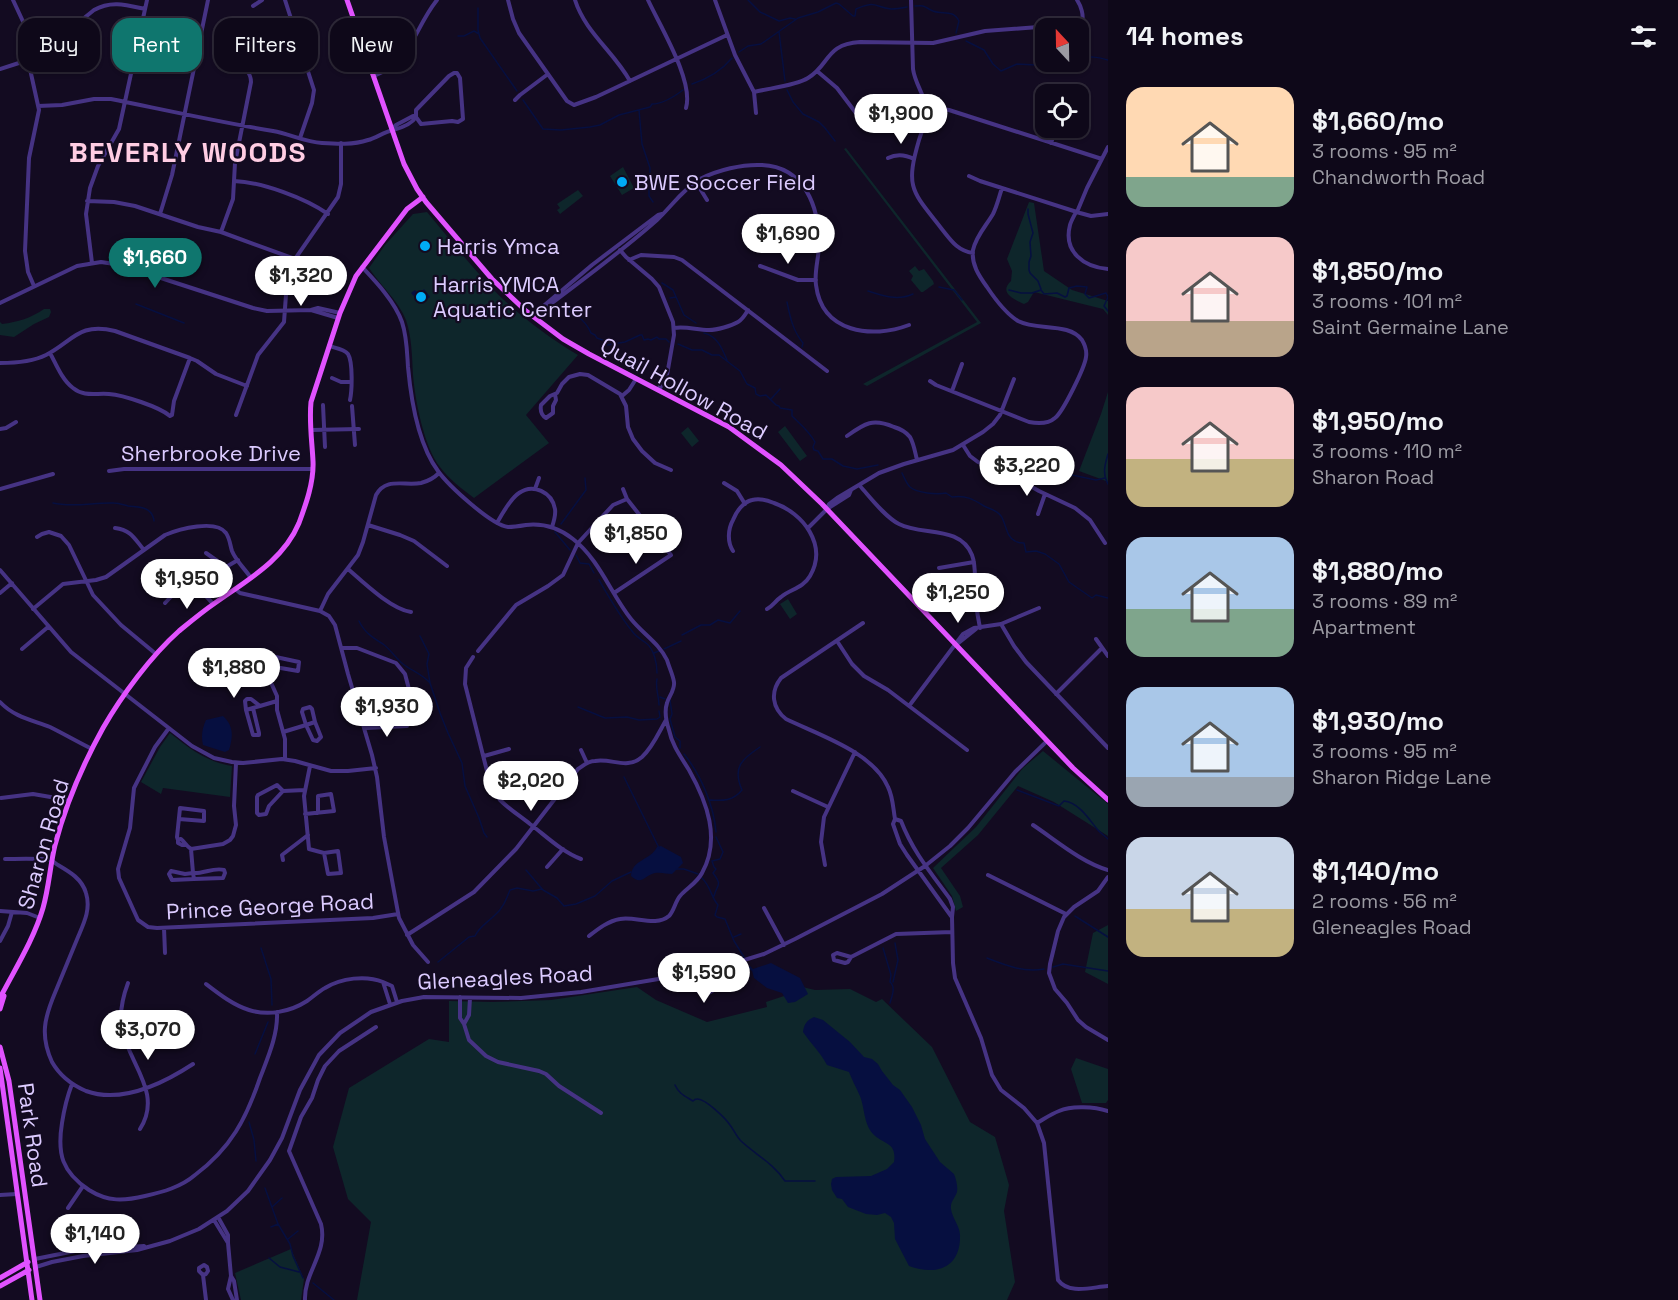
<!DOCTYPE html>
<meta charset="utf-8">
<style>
body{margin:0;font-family:"Space Grotesk",sans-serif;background:#171122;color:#f1f3f6;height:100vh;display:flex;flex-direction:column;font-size:22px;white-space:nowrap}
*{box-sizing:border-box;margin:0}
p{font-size:20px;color:#9b9aa2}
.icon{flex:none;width:33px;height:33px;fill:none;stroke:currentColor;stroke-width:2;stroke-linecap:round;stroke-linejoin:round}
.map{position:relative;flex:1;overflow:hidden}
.details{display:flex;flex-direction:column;background:#0e0819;width:570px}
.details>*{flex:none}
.top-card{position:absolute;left:18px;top:18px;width:570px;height:54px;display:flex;gap:12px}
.needle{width:39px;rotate:338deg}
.tools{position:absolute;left:1035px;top:18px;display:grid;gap:12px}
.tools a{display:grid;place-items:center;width:54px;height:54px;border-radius:12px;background:#0e0819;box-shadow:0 2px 4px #0004,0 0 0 2px #2e2938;font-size:30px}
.price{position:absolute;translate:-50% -51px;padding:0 14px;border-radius:21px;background:#fff;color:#222;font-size:20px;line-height:39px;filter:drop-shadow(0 2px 3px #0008)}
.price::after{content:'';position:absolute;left:50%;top:36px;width:18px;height:14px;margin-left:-9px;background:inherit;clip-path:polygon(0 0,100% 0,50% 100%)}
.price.active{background:#0f766e;color:#fff}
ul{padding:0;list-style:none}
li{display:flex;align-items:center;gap:18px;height:150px;padding:0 18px}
li span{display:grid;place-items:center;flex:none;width:168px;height:120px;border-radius:18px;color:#555}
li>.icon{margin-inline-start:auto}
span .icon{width:72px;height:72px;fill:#fffc;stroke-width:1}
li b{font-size:26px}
h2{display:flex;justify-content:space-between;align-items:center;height:72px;padding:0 18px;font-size:26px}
.tag{padding:0 21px;border-radius:18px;background:#0e0819;box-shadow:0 2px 4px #0004,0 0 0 2px #2e2938;font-size:21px;line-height:54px}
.tag.active{background:#0f766e;color:#fff}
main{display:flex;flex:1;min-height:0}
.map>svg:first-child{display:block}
</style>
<main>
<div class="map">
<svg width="1108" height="1300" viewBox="0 0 1108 1300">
<rect width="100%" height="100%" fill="#130b21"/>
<path fill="#0e262b" d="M846 148 981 323 867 386 863 384 977 322 844 149Z
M623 167 634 188 622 195 610 176Z
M578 190 583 196 560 214 557 210 560 208 557 204Z
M1029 202 1034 203 1044 271 1072 290 1108 301V315L1103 309 1034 292 1028 302 1024 304C1015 300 998 293 1011 281L1012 271 1007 259Z
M427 212C447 236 466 260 487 283 513 311 545 335 578 355L526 415 549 443 474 498C462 489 449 479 440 467 424 447 415 400 413 375 412 357 412 338 406 320 398 300 380 285 369 268L385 245 413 214Z
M915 266 919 271 924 269 933 281 934 284 923 292H921L911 280 913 276 909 271Z
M44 309H50L51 312 49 317 34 324 14 337 0 335V322L2 324C18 322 31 318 44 309Z
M1108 392V485L1106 481 1079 471 1101 414Z
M785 426 807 456 800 461 778 432Z
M688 427 699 441 692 447 681 433Z
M788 599 797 614 790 619 780 604Z
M170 733C190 749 207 762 232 766L230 797 163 788 161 794 141 782 160 747Z
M1043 751 1108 804V836L1054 802 1018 786 978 835 941 868 960 896 963 907 956 911 952 896 933 868 976 827 1023 768Z
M1108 925V984L1085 972 1093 933Z
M794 985 815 990 850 989 876 1002 882 999 932 1047 970 1122 995 1137 1009 1185 1004 1211 1015 1282 1007 1300H357L371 1222 348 1199 333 1147 349 1088 429 1039 449 1042V1001L492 1002 551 1000 637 987 656 1000 707 1022 767 1007 766 1002 787 995Z
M1076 1058 1108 1069V1100L1106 1103H1082L1071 1069Z
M291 1249 304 1279 301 1300H241L235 1273Z"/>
<path fill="#060f40" d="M424 289 430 297 421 304 411 293 415 290 419 294Z
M223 716C234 726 233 737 229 750L225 752 203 745C201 736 202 729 206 720Z
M661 846 681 857 683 863 672 874C667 874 661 872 655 873 645 875 642 886 631 876 632 859 650 861 657 847Z
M771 963 800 978 808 994 795 1002 788 1003 782 993 767 988 754 978 752 971 748 968 750 966 753 969Z
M814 1017 823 1020 850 1042 864 1057 872 1059 878 1064 882 1071 893 1085 900 1090 912 1107 921 1125 925 1139 940 1162 954 1174C956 1179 958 1186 957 1192 955 1198 950 1202 951 1209 952 1218 960 1226 960 1235 961 1268 936 1276 909 1266L895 1239 894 1223 891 1217 885 1213 877 1215 866 1214 848 1207 842 1199 837 1198 832 1190 831 1184 832 1179 836 1177 871 1176 887 1169 894 1162C897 1142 884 1145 873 1134 863 1123 865 1106 859 1094 856 1087 852 1080 849 1072L827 1065C821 1053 811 1044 803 1032 804 1024 807 1020 814 1017Z"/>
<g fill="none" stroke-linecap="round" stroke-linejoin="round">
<path stroke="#060f40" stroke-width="1.5" d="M748 0 760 12 779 21 790 18 795 19
M915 6C926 5 924 7 933 11 943 15 953 9 959 21L956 33
M478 8V30L480 38 517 91
M779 32 785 81
M458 36H464L474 31 479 34
M966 41 984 50 993 64 1001 71 1017 64 1036 65 1046 59
M739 52 748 46 761 44 798 18 818 12 836 3 839 4 853 16H855L856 9C878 0 873 7 891 9 896 9 902 8 907 7
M1078 61C1088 55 1098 57 1108 60
M1060 62C1065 71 1072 67 1078 62
M692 84C707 79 722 70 732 58
M787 90 793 102 803 114 819 122 825 128 835 141
M523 100 543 129 561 130 590 127 600 125 619 115 650 107 652 104C663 104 675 96 683 90
M639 110 642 144 650 168 649 192V196L653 202
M1028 209V214L1033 233 1030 242 1031 256 1029 262V270L1030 273 1038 281 1041 289
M662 283 673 290 684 315 696 323
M939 287 954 290 962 300
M1009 290 1021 293H1032L1041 290 1044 294 1057 293 1065 297 1067 296 1069 288 1077 286 1087 287 1085 294 1089 298 1106 293 1108 297 1104 306 1108 311
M868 291C883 296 898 301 913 294
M670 298 676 297
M787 302C790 317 793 331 803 343L802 347
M136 304 184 323
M556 308C572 310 585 319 591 333L595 335 597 338 605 341 607 345 625 342 640 335H642L644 340 648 339 651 340 657 337 659 339H666L669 342
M704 333C717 336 722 348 727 360
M678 344 692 350H702L712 355H719L740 371 747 384 755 388 756 394 760 396 766 395 776 405 779 406 780 408 792 410V416C800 424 809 431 815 442L813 447 814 450 818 451 823 459H832L843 466 857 469 878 465
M771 399 780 389
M1108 454C1105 464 1102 474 1108 484
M902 473C904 477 906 483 910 487 917 493 937 495 946 493L952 497C966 495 973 499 984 506 990 509 997 510 1001 516 1006 523 1006 537 1015 541 1018 543 1021 543 1024 543L1026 552 1036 551 1045 554 1059 564 1069 582 1092 598 1096 595 1108 598
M1072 475 1096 480 1105 478
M53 503C73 508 95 502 114 503 119 503 124 505 128 506 135 507 145 506 150 512 152 513 154 519 154 521
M561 524 586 490 585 478
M555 532 570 550
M576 555 580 563 589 564 594 573
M599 580C609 597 619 615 632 631 636 637 641 639 646 643 654 649 657 663 657 673
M359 621C364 632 373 638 383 644 389 648 396 658 403 664 412 671 422 674 430 683
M682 635 701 625H710L718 620 730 623 740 611
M420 636 429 654 427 664 430 683 440 713 448 733 462 763 465 786 479 818 484 833 487 837
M664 649 681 641
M654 653 659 651
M657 679C655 689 659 695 659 705
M660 697 665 699
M670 700 672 714 670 719 675 737 680 741V748
M578 707 605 718 627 717 639 720 657 719 660 717 659 711
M684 754C701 775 714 806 716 832
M624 777 659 848
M1017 790 1059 806 1064 801C1078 802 1089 819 1097 829 1100 833 1104 835 1108 839
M710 800C723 801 733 801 742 790 732 767 742 759 760 747
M676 869H684L698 874
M526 870 543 890 557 898 564 906 576 904 595 896 612 881 631 872
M702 878C711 887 711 897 718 905L715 915 717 917 725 919 734 941 744 957
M714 896C717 884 723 886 713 873L716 869 714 867 712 861 720 859 723 852 716 837
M1075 916 1108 937
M734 937 741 934
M261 948 271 979 272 1005
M883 948 891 975 890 982C896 987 892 996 890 1003
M987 958C1005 965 1024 973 1044 969
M438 962 469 937 475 936C479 927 488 922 495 915 503 908 506 900 510 890L517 888 533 891 542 889
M1053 967 1063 964 1108 971
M893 982 898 960 895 943
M255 1054 268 1022
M675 1085C679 1094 685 1096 693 1101 694 1100 696 1099 697 1099 705 1098 726 1119 730 1125 734 1130 736 1136 741 1141 756 1155 773 1163 785 1181H815
M249 1122 254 1140 256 1161
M265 1188 278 1224 290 1244 293 1256 303 1278
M272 1207 282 1198
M271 1227 278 1224
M288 1239 298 1231
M269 1258 280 1267 299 1272
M313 1283 334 1300"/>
<path stroke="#463384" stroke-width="4" d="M13 0 26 28 43 51
M285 0 314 90 312 103 300 138
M508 0 513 19 519 33 567 101 574 105 596 97 727 35
M575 0C585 32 614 52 630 81
M648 0C660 26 694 81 686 108
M715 0 735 55 754 92 756 113
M911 0 913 69C915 84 925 95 926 109 927 120 922 130 919 140 905 188 912 191 941 228 950 239 957 251 973 253
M1077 0C1081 6 1084 15 1082 22
M253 6 262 0
M1082 22 1087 28
M28 60 39 110 29 158 25 251 28 272 34 286
M0 69 25 61 41 53 94 10C111 0 127 5 145 9
M817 71 837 88 865 125
M454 73H457L460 78 463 119 458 122 452 121 421 124 416 117V110L449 76Z
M374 76C414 59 413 30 437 0
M754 92C770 88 795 86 808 78 830 65 825 44 860 42L933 43 985 31 1077 24 1082 22
M1068 94 1071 90
M515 100 520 95 548 74
M38 106 62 105 94 99H111C165 110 219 122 273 131 290 134 305 142 322 143 337 144 353 145 368 140 376 138 384 132 393 130 401 128 411 125 416 117
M926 107 949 110 1102 159
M392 129 396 125 413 116 416 117
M1051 143 1056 128
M888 158C896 154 906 155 914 159
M969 176 980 181 1080 213 1091 216 1108 214
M234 181C262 182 305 198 328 214
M696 182 707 200
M87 201 114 202 135 206 198 227 221 232 295 259
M1076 212C1074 216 1071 221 1070 225 1063 252 1084 267 1108 269
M1077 212 1087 188 1108 147
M160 214 172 175 208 0
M221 232 233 199 235 163 251 82C251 73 246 69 238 66
M620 250 626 257 652 279 659 287 673 322 674 335 667 375 659 390
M629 260 641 255 674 257 682 260 827 371
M92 263 86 214 90 188 98 166 119 129 147 0
M760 266 798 280H816
M362 267C377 283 395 302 402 322 407 337 407 352 408 367 411 400 418 444 438 471 448 485 491 525 508 527 514 527 520 526 526 525 544 523 559 528 573 539 599 559 611 594 631 619 643 634 659 643 667 660 669 667 673 675 674 682 675 690 669 696 667 703 664 712 666 721 669 730 672 745 681 757 689 770 707 802 721 839 702 873 697 883 687 888 680 896 675 902 674 911 669 916 656 927 635 916 620 919 608 921 598 929 589 936
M0 303 77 266 101 262 121 265 253 308 267 311 311 310
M534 314 592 265 658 215 662 214
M532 316 539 313C579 282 620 253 657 220 672 206 682 190 700 179 718 170 742 164 762 165 805 167 819 207 819 244 819 258 814 271 816 285 822 333 872 339 909 325
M338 318 311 310 318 308 340 313
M674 328C686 326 697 330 709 330 717 330 731 326 738 322 743 319 745 315 748 310
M329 346C335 348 344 349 348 354 353 362 352 391 350 400
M50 353C56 364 62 380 73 388 84 397 95 393 109 394 123 395 160 407 170 416L172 415 174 401 190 358
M0 363C16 363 32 362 46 355 73 341 79 322 115 331L190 358 197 361 216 374 247 386
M332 378 341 382H351
M930 381 936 385 1029 422C1039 424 1048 424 1055 418 1063 412 1085 367 1086 357 1087 351 1085 345 1082 340 1069 322 1037 331 1018 321 1005 313 995 299 987 287 979 276 971 264 973 250 976 236 986 226 993 214 997 206 999 197 1002 188
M659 390 661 380 666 372
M952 391 962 364
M555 394 556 400 553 406V413L546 418C541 415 540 411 541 405L550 396 557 393 562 384 569 377 580 374 588 375 620 394 626 406 628 427 633 439 642 451 655 463 671 470
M622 396 629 390 636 379
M323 405 325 447
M352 406 355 445
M236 415 258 355 284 322 287 281 295 259 338 197 341 184V143
M0 429 6 428 16 422
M311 430 359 429
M847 436C865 423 873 418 894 427 901 429 906 432 910 437 914 444 915 452 917 460
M963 445 970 456 978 462 1011 475 1039 491 1075 508 1090 520 1105 543
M109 471 124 469H313
M724 483 737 491 745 504
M860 486C870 497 885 517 899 524 922 536 960 525 972 555 977 568 974 583 975 596 976 607 978 617 980 628
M0 489 53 474
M535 489 539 478
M827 509 849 495 851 490
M1038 514 1045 494
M497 523C502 514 510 499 519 493 533 483 552 492 555 509 556 515 554 521 552 527
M368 525 400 535 414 541 447 566
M115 528C131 530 134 538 144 550
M808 528 827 509 829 504 837 498 879 473 904 464 953 450 983 432 993 424 1000 415 1014 379
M37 537 42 534 49 532 61 536 69 545 93 595 121 625 156 654
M733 551C727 542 728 529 733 520 736 512 743 502 752 500 759 498 767 500 774 503 803 513 828 545 810 576 803 588 791 589 781 597 775 601 773 606 767 609
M206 553 226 567 238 560
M939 568 974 562
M348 569C364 583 391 609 411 612
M0 570 71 652 192 746 214 758 232 762 243 763 282 759 295 761 331 771H348L376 768
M235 589 240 593 320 611 329 616 335 625 348 674 372 755 377 777 384 837 399 918 413 945 428 962
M0 593 12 583
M614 593 671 555 627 499 623 489
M165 603C180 585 198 584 213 604
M33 609 63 584 96 580 106 577 165 535C179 529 216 519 226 533 230 539 230 545 232 551 236 561 245 569 251 578
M320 611 328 594 358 555 363 542 376 495C386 477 404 486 421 483 429 481 434 478 439 473
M863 623 781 678C770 692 772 708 786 719 819 735 873 752 888 787 893 797 893 808 895 819L901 821C913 852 931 873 950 899L953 907 952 917 953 963 955 978 981 1038 992 1075 1001 1090 1024 1108 1037 1123
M1001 624 1014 646 1026 662 1108 748
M1096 639 1108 656
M837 641 852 664 864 676 888 690 967 750
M956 645 976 629
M341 648H357L396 663 405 674 410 693
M22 649 48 627
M478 651 516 605 548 586 563 575 578 543 613 505 627 499
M473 657 466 668 465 684 489 779C492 787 495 794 500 800 509 809 520 816 530 824 546 836 562 852 581 859
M269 666 298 671 299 662 271 656 268 676 277 696V710L285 739V759
M1056 694 1102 648
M0 702C14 717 32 720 50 727 64 734 78 742 92 749
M260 706 246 710 245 701 247 699H251L260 706 277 701
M909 706 963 634 974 628 1001 624 1039 608
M246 710 253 735H259V733L253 708
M169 728 155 747 134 788 130 828 118 869 119 878 138 920 148 927 157 928 373 918 398 914
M366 728 407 726
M283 732 306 725 313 740 317 741 321 737 315 722 306 725 302 712 303 709 310 707 312 709 315 722
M581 750 587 763
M484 756 509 749
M310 766 304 796 309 849 324 853 338 851 341 873 328 874 324 853
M283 791 277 785 258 795 257 797V813L259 815 266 814 269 806 283 791 305 790
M793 791 828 807
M1 798 33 794 68 800
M305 814 334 811 331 794 318 796V813
M895 819 893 824 900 844 907 855 951 916
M1033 825C1057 841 1081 862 1108 870
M178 840 177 837 180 808 204 811V821L179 819
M185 845H182L178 843V840L181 839C185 842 186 846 191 849L193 873 185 874 171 871 169 874 172 880 194 879 193 873C203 874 214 867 224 870L225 873 223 878 194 879
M191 849 223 844 230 840 233 836 236 825 234 806 236 763
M5 859C16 859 41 858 51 860 53 861 56 864 58 865 70 872 82 879 86 893 91 909 84 923 78 937 71 954 64 971 57 988 52 1000 46 1013 45 1027 44 1039 47 1051 52 1062 60 1076 72 1085 86 1091 122 1104 164 1083 193 1064
M283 860 282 855 308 835
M825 865 821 842 824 817 855 752
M547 867 563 849
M988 875 1066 914
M1108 877 1098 891 1074 907 1064 917 1058 931 1050 964 1049 973 1055 989 1067 1003 1078 1020 1086 1027 1108 1040
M764 908 784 945
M0 911 27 913 40 918
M164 928 165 953
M407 935 474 892 516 849 578 769C584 765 588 761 595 761 612 758 627 770 642 757 653 747 659 732 666 720
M0 941 8 926 12 912
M851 957 848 962 845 963 834 960 833 955 837 953 851 957 896 934 952 932
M690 974C692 983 695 995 708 993 712 992 716 988 721 986 727 984 734 985 741 983
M128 983C122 999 119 1013 122 1029 129 1064 163 1093 140 1129
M206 984C219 994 233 1005 249 1010 268 1016 290 1012 307 1001 313 997 319 991 325 988 341 978 366 975 383 982
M460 997V1018L464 1024 469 1015 470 998
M390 1004 383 982 392 986 397 1002
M464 1024 469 1040 486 1056 498 1062 539 1071 546 1074 559 1086 601 1113
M72 1084C67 1097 64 1110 62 1123 57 1154 62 1172 89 1190 108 1202 124 1201 145 1196 163 1192 181 1187 195 1175 231 1148 246 1119 260 1078 268 1057 278 1035 277 1012
M1108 1111C1095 1107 1072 1105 1059 1111 1051 1114 1044 1119 1037 1123L1044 1143 1058 1280C1069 1295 1092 1287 1108 1286
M0 1195 17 1194
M68 1208 83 1186
M214 1220 228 1243V1235L218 1217
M228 1243 231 1276 234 1281 237 1300
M35 1259 80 1250 144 1246
M36 1267 52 1262 83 1256 137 1250 170 1241 199 1229 227 1211 248 1191 270 1160 282 1138 300 1090 319 1055 340 1033 371 1012 402 1001 424 997 521 998 581 992 712 970 764 954 795 939 882 894 925 866 950 846 968 828 1015 772 1047 741
M203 1275 206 1274 208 1271 207 1267 204 1265 199 1268V1271L203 1275 206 1300
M231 1276 228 1289 233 1300
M305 1300C304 1272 328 1253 321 1224L289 1151 301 1117 312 1098 318 1080 325 1066 339 1051 376 1027"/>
<path stroke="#e152ff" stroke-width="5" d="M347 0 404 164 417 189 426 202 492 279 526 311 563 339 589 354 729 427 781 465 822 504 1073 768 1108 800
M0 998C15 969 34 939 43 908 49 887 50 866 55 845 66 803 82 766 103 728 122 695 151 656 179 631 190 622 202 612 215 603 247 580 283 561 299 523 306 504 314 482 313 461 312 441 309 422 311 402L340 313 356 276 407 209 423 197
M0 1009 4 996
M0 1047 9 1081 40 1300
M0 1068 32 1300
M0 1278 28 1262
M0 1286 29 1270"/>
</g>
<g fill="#00acf6" stroke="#130b21" stroke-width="2">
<circle cx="622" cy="182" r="6"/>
<circle cx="425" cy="246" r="6"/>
<circle cx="421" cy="297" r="6"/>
</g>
<g text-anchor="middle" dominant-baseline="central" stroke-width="4.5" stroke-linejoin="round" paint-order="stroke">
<g font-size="22" fill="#dccbff" stroke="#130b21" text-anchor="start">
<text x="634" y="182">BWE Soccer Field</text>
<text x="437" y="246">Harris Ymca</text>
<text x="433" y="284">Harris YMCA<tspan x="433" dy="25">Aquatic Center</tspan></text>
</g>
<g font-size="22" fill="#dccbff" stroke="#130b21">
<text transform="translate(684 388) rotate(29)">Quail Hollow Road</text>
<text x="211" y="453">Sherbrooke Drive</text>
<text transform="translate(43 844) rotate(-74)">Sharon Road</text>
<text transform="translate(270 906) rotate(-3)">Prince George Road</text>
<text transform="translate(505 977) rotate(-3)">Gleneagles Road</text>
<text transform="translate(33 1135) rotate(82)">Park Road</text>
</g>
<g font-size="28" font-weight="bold" letter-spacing="1.5" fill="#ffcde3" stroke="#130b21">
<text x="188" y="152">BEVERLY WOODS</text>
</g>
</g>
</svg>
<div class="tools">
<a><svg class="needle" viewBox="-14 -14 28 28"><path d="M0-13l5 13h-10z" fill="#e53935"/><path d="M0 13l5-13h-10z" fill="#9b9aa2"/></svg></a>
<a><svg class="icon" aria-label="locate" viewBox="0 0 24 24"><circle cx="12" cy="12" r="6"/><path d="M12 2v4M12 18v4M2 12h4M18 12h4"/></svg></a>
</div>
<b class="price" style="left:901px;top:145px">$1,900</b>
<b class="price" style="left:788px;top:265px">$1,690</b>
<b class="price active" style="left:155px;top:289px">$1,660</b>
<b class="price" style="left:301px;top:307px">$1,320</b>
<b class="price" style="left:1027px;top:497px">$3,220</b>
<b class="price" style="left:636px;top:565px">$1,850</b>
<b class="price" style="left:187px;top:610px">$1,950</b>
<b class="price" style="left:958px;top:624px">$1,250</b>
<b class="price" style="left:234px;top:699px">$1,880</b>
<b class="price" style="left:387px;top:738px">$1,930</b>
<b class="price" style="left:531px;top:812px">$2,020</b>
<b class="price" style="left:704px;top:1004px">$1,590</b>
<b class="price" style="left:148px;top:1061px">$3,070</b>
<b class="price" style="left:95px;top:1265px">$1,140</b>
<div class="top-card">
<a class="tag">Buy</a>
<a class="tag active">Rent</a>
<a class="tag">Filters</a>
<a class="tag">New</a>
</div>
</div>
<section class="details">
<h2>14 homes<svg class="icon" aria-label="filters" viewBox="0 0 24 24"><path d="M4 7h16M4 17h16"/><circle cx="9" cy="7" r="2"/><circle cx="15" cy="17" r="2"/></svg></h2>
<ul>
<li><span style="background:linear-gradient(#ffd9b3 75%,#7fa58c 0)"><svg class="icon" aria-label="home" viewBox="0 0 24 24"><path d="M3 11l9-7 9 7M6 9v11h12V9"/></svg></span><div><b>$1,660/mo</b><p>3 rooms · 95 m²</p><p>Chandworth Road</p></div></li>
<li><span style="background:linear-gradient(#f6c9c9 70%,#b9a48a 0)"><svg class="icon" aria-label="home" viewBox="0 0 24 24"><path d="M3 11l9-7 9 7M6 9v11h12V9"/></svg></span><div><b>$1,850/mo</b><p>3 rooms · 101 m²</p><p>Saint Germaine Lane</p></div></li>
<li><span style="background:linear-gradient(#f6c9c9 60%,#c2b280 0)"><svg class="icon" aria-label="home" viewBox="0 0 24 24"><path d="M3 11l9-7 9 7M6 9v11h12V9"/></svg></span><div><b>$1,950/mo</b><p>3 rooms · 110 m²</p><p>Sharon Road</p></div></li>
<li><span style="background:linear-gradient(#a9c7e8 60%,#7fa58c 0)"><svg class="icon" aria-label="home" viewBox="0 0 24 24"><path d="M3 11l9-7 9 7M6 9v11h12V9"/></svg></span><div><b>$1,880/mo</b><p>3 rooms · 89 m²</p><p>Apartment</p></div></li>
<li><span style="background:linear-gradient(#a9c7e8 75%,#9aa5b1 0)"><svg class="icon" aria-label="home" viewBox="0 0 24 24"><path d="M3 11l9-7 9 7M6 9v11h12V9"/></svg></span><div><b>$1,930/mo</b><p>3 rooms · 95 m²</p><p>Sharon Ridge Lane</p></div></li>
<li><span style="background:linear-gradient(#c9d6e8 60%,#c2b280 0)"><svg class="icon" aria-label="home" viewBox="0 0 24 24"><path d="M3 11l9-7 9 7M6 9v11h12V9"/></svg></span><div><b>$1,140/mo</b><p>2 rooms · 56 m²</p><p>Gleneagles Road</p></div></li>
</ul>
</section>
</main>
